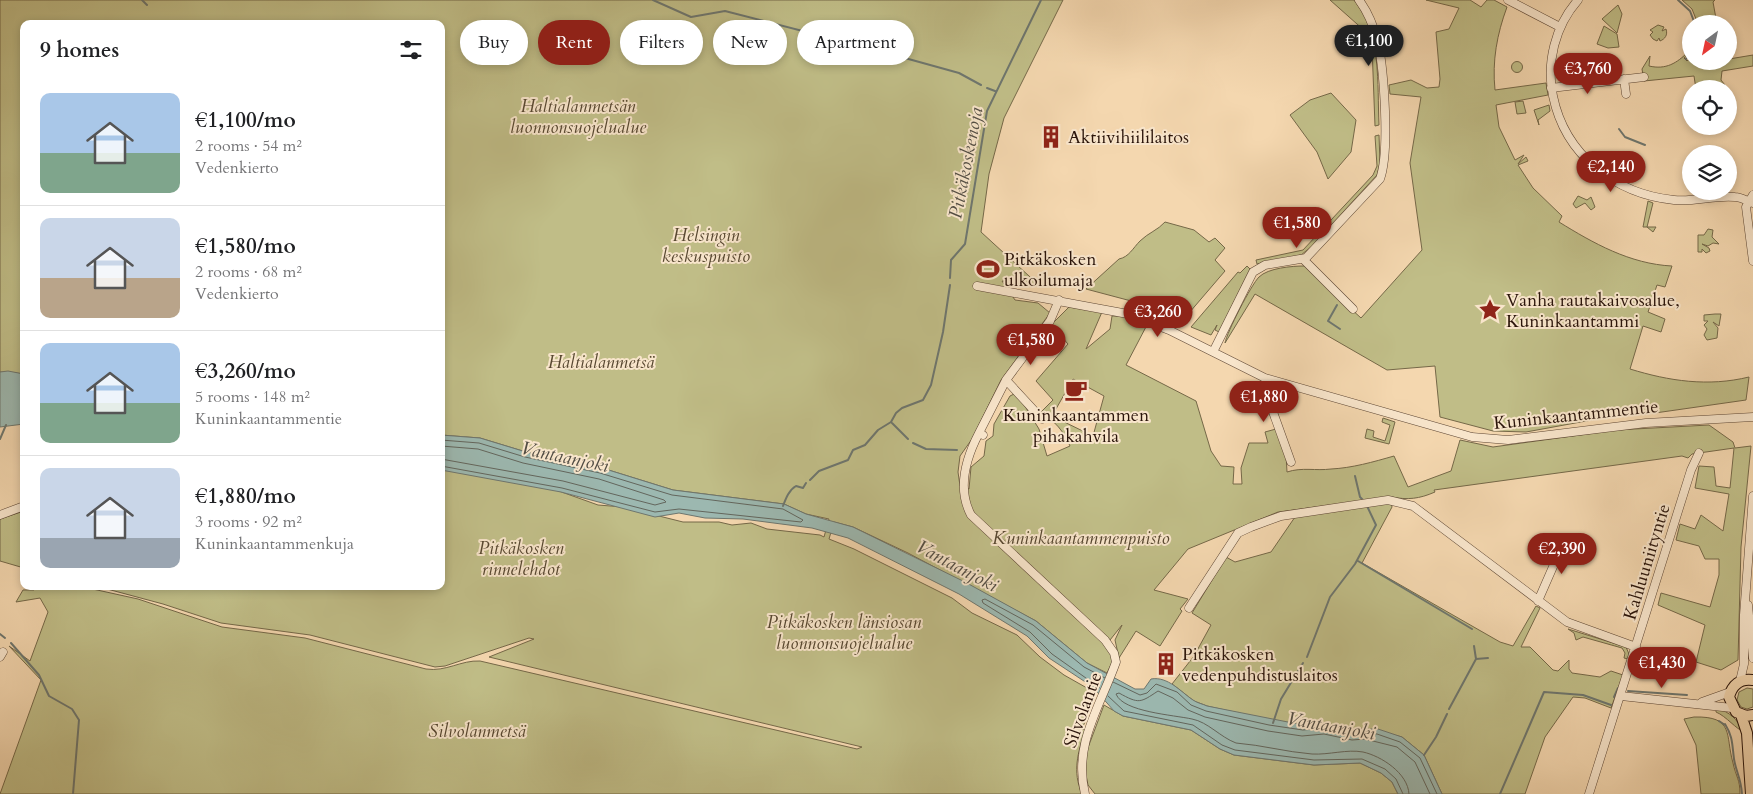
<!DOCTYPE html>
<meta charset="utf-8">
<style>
body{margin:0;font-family:Cardo,serif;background:#f6f6f6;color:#202124;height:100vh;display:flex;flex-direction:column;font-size:19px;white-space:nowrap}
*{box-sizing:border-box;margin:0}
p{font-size:16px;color:#757577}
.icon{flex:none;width:28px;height:28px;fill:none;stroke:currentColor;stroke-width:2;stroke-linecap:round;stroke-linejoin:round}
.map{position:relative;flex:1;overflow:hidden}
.drawer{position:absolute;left:20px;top:20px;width:425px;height:570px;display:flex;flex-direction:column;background:#fff;border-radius:10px;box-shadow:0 2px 8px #0003}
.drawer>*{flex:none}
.hud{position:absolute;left:460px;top:20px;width:475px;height:45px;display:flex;gap:10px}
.needle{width:32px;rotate:213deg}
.tools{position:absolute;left:1682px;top:15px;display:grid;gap:10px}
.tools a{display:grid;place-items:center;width:55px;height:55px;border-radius:50%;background:#fff;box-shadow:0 2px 8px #0003;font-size:25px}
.price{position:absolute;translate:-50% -42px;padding:0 11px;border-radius:18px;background:#8f2418;color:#fff;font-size:16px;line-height:32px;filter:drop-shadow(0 1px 2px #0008)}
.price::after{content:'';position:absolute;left:50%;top:30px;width:15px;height:11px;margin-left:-8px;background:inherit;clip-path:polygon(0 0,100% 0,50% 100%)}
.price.selected{background:#222;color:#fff}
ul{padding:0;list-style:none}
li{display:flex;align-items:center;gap:15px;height:125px;padding:0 20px}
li+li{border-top:1px solid #e0e0e0}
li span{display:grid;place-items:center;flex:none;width:140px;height:100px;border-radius:10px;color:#555}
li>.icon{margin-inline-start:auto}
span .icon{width:60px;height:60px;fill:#fffc;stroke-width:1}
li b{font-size:21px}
h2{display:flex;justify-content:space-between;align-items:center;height:60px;padding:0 20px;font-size:21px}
.chip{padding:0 18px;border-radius:22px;background:#fff;box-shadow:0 2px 8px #0003;font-size:18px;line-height:45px}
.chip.selected{background:#8f2418;color:#fff}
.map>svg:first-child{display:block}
</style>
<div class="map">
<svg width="1753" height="794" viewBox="0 0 1753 794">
<rect width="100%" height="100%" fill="#f4d7af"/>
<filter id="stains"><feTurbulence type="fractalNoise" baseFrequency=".004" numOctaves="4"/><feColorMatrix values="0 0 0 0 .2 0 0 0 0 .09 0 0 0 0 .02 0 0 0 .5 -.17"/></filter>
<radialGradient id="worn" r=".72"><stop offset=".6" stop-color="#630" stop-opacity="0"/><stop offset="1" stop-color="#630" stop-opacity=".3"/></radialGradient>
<path fill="#c0bd87" stroke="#756848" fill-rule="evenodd" d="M0 0H1063L1004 118 989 174 981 232 1041 287 1002 281 1015 300 1038 303 1050 313 1001 380 972 439 960 456 958 472 960 486 969 489 971 467 984 456 986 441 993 436 994 424 1010 396 1014 394 1018 395 1039 429 1047 456 1070 446C1064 432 1055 420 1040 413L1053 400 1036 381 1068 344 1051 325 1069 307 1102 312 1086 349 1110 329 1112 316H1124L1148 323 1126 365 1196 401 1211 451 1221 466 1234 467 1233 484H1242L1241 468 1249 443H1268L1265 432 1276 429 1286 454 1287 472C1302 467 1316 471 1331 469 1352 468 1373 462 1394 456L1408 487 1451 471 1460 440 1493 447 1616 430 1709 425 1733 442 1735 448 1751 446 1741 547 1738 660 1721 670 1696 662 1705 625 1658 605 1661 593 1710 607 1719 575V559H1705L1699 546 1676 540 1680 524 1695 529 1701 515 1723 531 1729 494 1695 488 1699 466 1714 467 1716 486 1730 488 1734 448 1692 454 1688 458 1682 456 1434 490 1435 492C1419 499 1408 500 1391 497L1278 512 1188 549 1154 590 1188 599 1180 609 1182 611 1160 646 1136 631 1119 658 1115 640 1122 625 1106 645C1116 660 1114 658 1107 673L1087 663 1036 621 908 553 853 527 834 522 829 539 854 549 952 598 972 613 1017 635 1040 657 1064 675 1094 692 1091 698 1094 699 1082 729 1085 730C1078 753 1072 771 1082 794H0L41 680 9 646 30 661 48 612 40 598 16 602 23 590H34L37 586H79L138 599 222 627 305 638 426 669C446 672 461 660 480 661L857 749 862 747 489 657 534 639 529 638 445 666 435 667 310 635 221 623 163 604 96 586H441V463L556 490 598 505 623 507 683 522H719L732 525 751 523 767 529 820 535 824 537 829 519 806 514 784 504 673 490 602 468 526 452 480 438 441 435V24H24V374L0 372ZM1073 379 1104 396 1093 436 1052 416Z
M1330 0H1354C1382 35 1377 83 1379 125L1375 126 1372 46 1366 32Z
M1426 0H1470L1481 7 1487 0H1494L1507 7C1497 34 1492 61 1495 90L1546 83 1548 95 1496 105 1499 127 1515 160 1524 155 1518 164 1526 157 1528 161 1518 165 1533 188 1562 216 1559 222C1593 243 1630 264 1672 266L1665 287 1657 285 1648 312 1665 319 1661 332 1643 326 1630 369C1669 381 1708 387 1749 377L1746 400 1648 414 1608 417 1526 432 1493 431 1440 417 1435 366 1387 370 1255 294 1225 343C1227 332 1251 285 1259 277 1268 268 1292 266 1304 266L1361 318 1422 250 1410 163 1421 97 1390 94 1389 85 1411 80 1427 88 1439 87 1440 79 1436 32 1449 29 1459 8Z
M1682 0H1715L1713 2 1717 24H1698L1692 9Z
M1618 5 1622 14 1617 33 1602 19Z
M1658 25 1664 27 1662 31 1666 29C1668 35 1665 39 1660 41L1659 38 1657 41 1653 39 1650 35 1653 32 1650 30Z
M1604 26 1617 34 1619 47 1608 48 1597 44Z
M1688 52 1689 54 1684 58 1687 61 1691 57V61H1729V59L1753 55V66L1722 71 1721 80 1728 89H1696L1694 76 1644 81 1642 69 1650 56 1649 66C1666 70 1677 63 1688 52Z
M1511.5 67a5.5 5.5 0 1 1 11 0a5.5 5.5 0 1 1-11 0Z
M1331 93 1356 120 1351 152 1328 179 1317 152 1290 115 1310 100Z
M1523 101 1526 113 1517 114 1515 102Z
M1549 105 1550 111 1538 120 1539 125 1534 110Z
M1379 135 1380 163 1377 175 1311 247 1301 255 1257 264 1256 260 1303 250 1373 175 1377 166 1375 136Z
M1612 152 1620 157H1615L1609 169 1601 163Z
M1578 196 1587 200 1591 197 1595 207 1591 210 1585 203 1576 208 1573 204Z
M1648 201 1653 203 1647 227H1656L1653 232 1647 227H1643Z
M1165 222 1194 230 1209 242 1215 238 1225 248 1215 260 1225 271 1183 320 1135 302 1086 289 1119 259C1129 257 1133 248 1140 241 1148 233 1158 230 1165 222Z
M1708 229 1713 230 1712 237 1719 244 1713 243 1708 246 1702 244 1709 248 1710 251 1706 253 1702 249V252H1698V235H1704Z
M1247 266 1250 269 1219 332 1215 330 1217 325 1211 335 1191 327 1238 272 1240 273Z
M1715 314H1721L1719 326 1713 322 1718 328 1717 338 1707 340 1704 335 1707 329 1704 325 1708 321H1704V315Z
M1383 418 1395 422 1389 444 1365 438 1367 429 1374 431 1373 437 1385 441 1390 425 1382 422Z
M1391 502 1392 507 1362 563 1500 642 1513 646 1536 606 1540 608 1521 647H1530L1553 670 1558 671 1569 660V669L1572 673 1600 677 1611 671 1623 675 1611 708 1585 698 1573 697 1545 737 1525 794H1442L1424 755 1402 737 1365 728 1353 729 1325 723 1303 725 1270 720 1207 706 1194 701 1172 684 1194 656 1211 625 1192 613 1226 557 1235 562 1271 552 1295 517Z
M24 511V568L0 561V519Z
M1568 629 1626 647 1629 654 1628 659 1624 658 1625 653 1622 648 1583 637 1576 640 1574 633Z
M1747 688 1753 689V707L1747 709 1741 707 1737 700 1739 692Z
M1104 705 1123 716 1191 730 1220 749 1234 755 1314 765 1360 763 1381 773 1392 782 1398 794H1095L1088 785 1083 761Z
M1716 708C1730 712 1737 719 1743 731 1737 730 1726 716 1716 712Z
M1694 717C1735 716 1725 735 1733 763 1736 777 1740 779 1740 794H1701L1696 745 1684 719Z"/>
<path fill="#9cb8b0" stroke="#6e766e" d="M8 371 24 374V424L0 427V372Z
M441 435 480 438 526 452 602 468 673 490 784 504 806 514 853 527 965 582 1036 621 1087 663 1135 689H1144L1151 679C1168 676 1181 692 1193 700 1197 703 1203 704 1207 706L1303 725 1325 723 1353 729H1378L1402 737 1424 755 1442 794H1398L1392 782 1381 773 1360 763 1314 765 1234 755 1220 749 1191 730 1123 716 1114 711 1093 687 1049 658 1027 636 959 594 848 538 812 528 743 519 705 518 679 513 655 517 561 492 441 470Z"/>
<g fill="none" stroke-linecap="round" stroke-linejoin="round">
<path stroke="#63665d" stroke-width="1" d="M441 440 479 443 525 457 600 473 672 495 783 509 803 520 801 522 679 509 655 512 562 488 441 466
M441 446 478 449 523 463 599 479 664 500 666 502 655 505 563 481 441 459
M1113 682 1140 695 1147 693 1156 684 1177 692 1191 705 1206 711 1269 725 1303 730 1325 728 1352 734H1377L1400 742 1420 758 1437 794
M1100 688 1052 654 1030 632 983 603 982 600 985 599 1033 625 1084 667 1105 678
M1108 696 1124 711 1193 725 1222 745 1235 750 1314 760 1362 759 1385 769 1396 779 1403 794
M1409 794C1408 773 1381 756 1363 752 1347 749 1329 755 1312 754 1286 752 1262 745 1236 743 1220 737 1208 722 1192 719 1174 715 1123 712 1116 694L1119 693C1139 704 1140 703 1158 691L1173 698 1188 710 1205 717 1268 731 1302 736 1324 734 1352 740 1365 739 1397 747 1415 762 1430 794"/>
<path stroke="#6e766e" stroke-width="2" d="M142 0 147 5
M653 0 691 17 725 11 853 44
M1678 0 1690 11 1695 24
M860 46 867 48
M876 50 959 73 981 85
M1686 59 1691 53
M987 88 995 91
M1619 129 1625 137 1645 145
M950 278 951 260 965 244 987 111 1041 0
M1337 305 1328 321 1340 329
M892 423 908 439
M0 439 6 425
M913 443 926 449 957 450
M1355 476 1360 497 1364 501
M810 480 819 471 848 460 853 450 865 445 878 430 891 422 896 413 902 408 923 400 931 385 943 332 950 285
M783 506C786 498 789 490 796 486L803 488 806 483
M1358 561 1472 629
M0 634 5 638
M11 643 39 675 49 696 72 709 79 720 73 794
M1474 646 1476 659
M1307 657 1330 597 1355 564 1376 525 1367 506
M1628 691 1687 695
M1614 697 1618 688
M1449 709 1476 659 1488 658
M1719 721 1725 725
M1273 723 1281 699 1303 663
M1725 724C1733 737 1732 744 1734 759 1736 772 1741 778 1742 794
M1424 755 1436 737 1447 714
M1500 794 1544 692 1583 695 1611 705"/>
<defs>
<path id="minor" d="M1508 0 1560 27
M1578 0C1555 26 1546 63 1553 96 1565 155 1615 194 1674 200 1695 202 1715 195 1735 197 1741 197 1747 201 1753 203
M1624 79 1626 94
M1551 88 1644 77
M1753 195 1746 207 1753 261
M1303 259 1353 309
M977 286 1128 314 1169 330 1265 378 1472 437 1508 440 1646 423 1753 417
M1213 352 1253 272 1265 265 1306 258 1380 179C1390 152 1384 71 1378 42 1374 27 1368 12 1359 0
M1265 378 1268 398 1291 462
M1006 380 1042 419
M979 433C966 458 957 489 971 515L1105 640 1114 653 1116 662C1100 707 1073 744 1085 794
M983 435 979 433 1006 380 1050 321 1059 300
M0 515 24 506
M1538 601 1559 553 1560 541
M1748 605 1753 658
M1189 608 1238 533 1251 527 1281 516 1388 500 1413 506 1567 622 1636 647
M0 657 3 652
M1740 681 1744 664V615L1753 496
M1621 696 1732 708
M1702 702 1730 692
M1589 794 1691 470 1699 453"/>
<path id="major" d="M1753 680C1740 678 1732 685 1729 697L1736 712 1746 716 1753 715
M1741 715 1747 733 1751 794"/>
</defs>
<use href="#minor" stroke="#5c4533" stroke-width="9"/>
<use href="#major" stroke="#2a140a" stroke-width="12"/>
<use href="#minor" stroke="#f8e5cb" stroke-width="8"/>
<use href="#major" stroke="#f4d7af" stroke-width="10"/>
</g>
<defs>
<symbol id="building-bare" viewBox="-9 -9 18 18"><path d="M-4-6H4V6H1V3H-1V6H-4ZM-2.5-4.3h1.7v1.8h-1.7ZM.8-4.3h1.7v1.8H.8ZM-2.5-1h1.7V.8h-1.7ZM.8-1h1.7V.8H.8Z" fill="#8f2418" stroke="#f8e5cb" stroke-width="2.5" paint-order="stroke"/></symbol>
<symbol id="stadium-bare" viewBox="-9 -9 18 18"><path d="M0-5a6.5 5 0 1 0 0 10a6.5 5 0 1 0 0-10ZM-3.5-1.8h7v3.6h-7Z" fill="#8f2418" stroke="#f8e5cb" stroke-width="2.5" paint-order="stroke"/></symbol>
<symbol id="sight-bare" viewBox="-9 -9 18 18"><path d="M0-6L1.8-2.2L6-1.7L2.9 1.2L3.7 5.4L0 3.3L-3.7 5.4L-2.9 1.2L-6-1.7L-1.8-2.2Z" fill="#8f2418" stroke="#f8e5cb" stroke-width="2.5" paint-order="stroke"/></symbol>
<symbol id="cafe-bare" viewBox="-9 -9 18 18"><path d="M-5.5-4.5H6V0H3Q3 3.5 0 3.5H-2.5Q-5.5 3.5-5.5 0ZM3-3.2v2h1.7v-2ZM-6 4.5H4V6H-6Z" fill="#8f2418" stroke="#f8e5cb" stroke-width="2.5" paint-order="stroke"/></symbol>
</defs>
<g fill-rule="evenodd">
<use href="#building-bare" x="1035" y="121" width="32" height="32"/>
<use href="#stadium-bare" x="972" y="253" width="32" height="32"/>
<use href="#sight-bare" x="1474" y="294" width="32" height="32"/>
<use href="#cafe-bare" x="1060" y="374" width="32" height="32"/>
<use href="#building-bare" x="1150" y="648" width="32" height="32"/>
</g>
<g text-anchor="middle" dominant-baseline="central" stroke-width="4" stroke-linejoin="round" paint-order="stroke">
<g font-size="18" font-style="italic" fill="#574730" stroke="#f8e5cb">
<text x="578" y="106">Haltialanmetsän<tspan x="578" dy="21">luonnonsuojelualue</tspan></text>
<text x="706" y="235">Helsingin<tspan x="706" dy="21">keskuspuisto</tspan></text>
<text x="601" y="362">Haltialanmetsä</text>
<text x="1081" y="538">Kuninkaantammenpuisto</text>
<text x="521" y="548">Pitkäkosken<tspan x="521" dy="21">rinnelehdot</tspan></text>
<text x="844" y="622">Pitkäkosken länsiosan<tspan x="844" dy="21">luonnonsuojelualue</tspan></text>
<text x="477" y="731">Silvolanmetsä</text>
</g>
<g font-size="18" fill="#2a140a" stroke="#f8e5cb" text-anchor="start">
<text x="1068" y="137">Aktiivihiililaitos</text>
<text x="1004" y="259">Pitkäkosken<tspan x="1004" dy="21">ulkoilumaja</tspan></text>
<text x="1506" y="300">Vanha rautakaivosalue,<tspan x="1506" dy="21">Kuninkaantammi</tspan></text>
<text x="1076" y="415" text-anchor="middle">Kuninkaantammen<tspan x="1076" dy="21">pihakahvila</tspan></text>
<text x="1182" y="654">Pitkäkosken<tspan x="1182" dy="21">vedenpuhdistuslaitos</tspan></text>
</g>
<g font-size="18" fill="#2a140a" stroke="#f8e5cb">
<text transform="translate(1576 415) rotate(-6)">Kuninkaantammentie</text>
<text transform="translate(1647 562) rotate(-73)">Kahluuniityntie</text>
<text transform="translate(1083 710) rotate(-70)">Silvolantie</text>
</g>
<g font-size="19" font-style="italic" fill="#524d44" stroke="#f8e5cb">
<text transform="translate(966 163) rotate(-79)">Pitkäkoskenoja</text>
<text transform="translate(565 457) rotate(12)">Vantaanjoki</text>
<text transform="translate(957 566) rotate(28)">Vantaanjoki</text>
<text transform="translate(1331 726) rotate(10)">Vantaanjoki</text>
</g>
</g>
<rect width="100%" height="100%" filter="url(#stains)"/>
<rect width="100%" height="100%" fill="url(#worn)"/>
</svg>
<div class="tools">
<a><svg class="needle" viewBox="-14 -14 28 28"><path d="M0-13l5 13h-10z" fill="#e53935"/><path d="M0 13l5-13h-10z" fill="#757577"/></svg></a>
<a><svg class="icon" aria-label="locate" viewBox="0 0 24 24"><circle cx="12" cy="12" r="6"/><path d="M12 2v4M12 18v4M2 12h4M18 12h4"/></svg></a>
<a><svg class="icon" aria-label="layers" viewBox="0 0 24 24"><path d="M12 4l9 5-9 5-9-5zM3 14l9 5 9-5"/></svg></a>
</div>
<b class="price selected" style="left:1369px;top:67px">€1,100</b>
<b class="price" style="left:1588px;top:95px">€3,760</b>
<b class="price" style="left:1611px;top:193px">€2,140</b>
<b class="price" style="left:1297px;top:249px">€1,580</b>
<b class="price" style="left:1158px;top:338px">€3,260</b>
<b class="price" style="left:1031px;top:366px">€1,580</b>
<b class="price" style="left:1264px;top:423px">€1,880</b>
<b class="price" style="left:1562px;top:575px">€2,390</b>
<b class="price" style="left:1662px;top:689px">€1,430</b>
<div class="hud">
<a class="chip">Buy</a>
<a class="chip selected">Rent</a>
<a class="chip">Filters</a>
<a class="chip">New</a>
<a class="chip">Apartment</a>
</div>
<section class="drawer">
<h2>9 homes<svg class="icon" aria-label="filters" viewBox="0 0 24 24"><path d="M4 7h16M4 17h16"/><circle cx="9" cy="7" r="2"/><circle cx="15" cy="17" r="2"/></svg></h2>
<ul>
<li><span style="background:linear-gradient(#a9c7e8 60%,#7fa58c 0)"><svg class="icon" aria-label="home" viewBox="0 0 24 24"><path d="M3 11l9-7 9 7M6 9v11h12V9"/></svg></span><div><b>€1,100/mo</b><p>2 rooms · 54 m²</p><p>Vedenkierto</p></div></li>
<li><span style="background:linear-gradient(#c9d6e8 60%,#b9a48a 0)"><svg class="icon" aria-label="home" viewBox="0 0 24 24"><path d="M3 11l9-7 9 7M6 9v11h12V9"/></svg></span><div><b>€1,580/mo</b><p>2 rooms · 68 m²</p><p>Vedenkierto</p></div></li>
<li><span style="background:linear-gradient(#a9c7e8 60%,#7fa58c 0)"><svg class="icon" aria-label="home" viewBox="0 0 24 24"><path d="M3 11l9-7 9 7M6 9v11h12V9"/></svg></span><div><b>€3,260/mo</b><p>5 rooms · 148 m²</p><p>Kuninkaantammentie</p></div></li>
<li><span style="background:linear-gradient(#c9d6e8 70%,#9aa5b1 0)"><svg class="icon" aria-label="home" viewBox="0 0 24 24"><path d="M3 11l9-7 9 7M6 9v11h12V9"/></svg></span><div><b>€1,880/mo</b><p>3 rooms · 92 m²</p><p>Kuninkaantammenkuja</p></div></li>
</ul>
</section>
</div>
